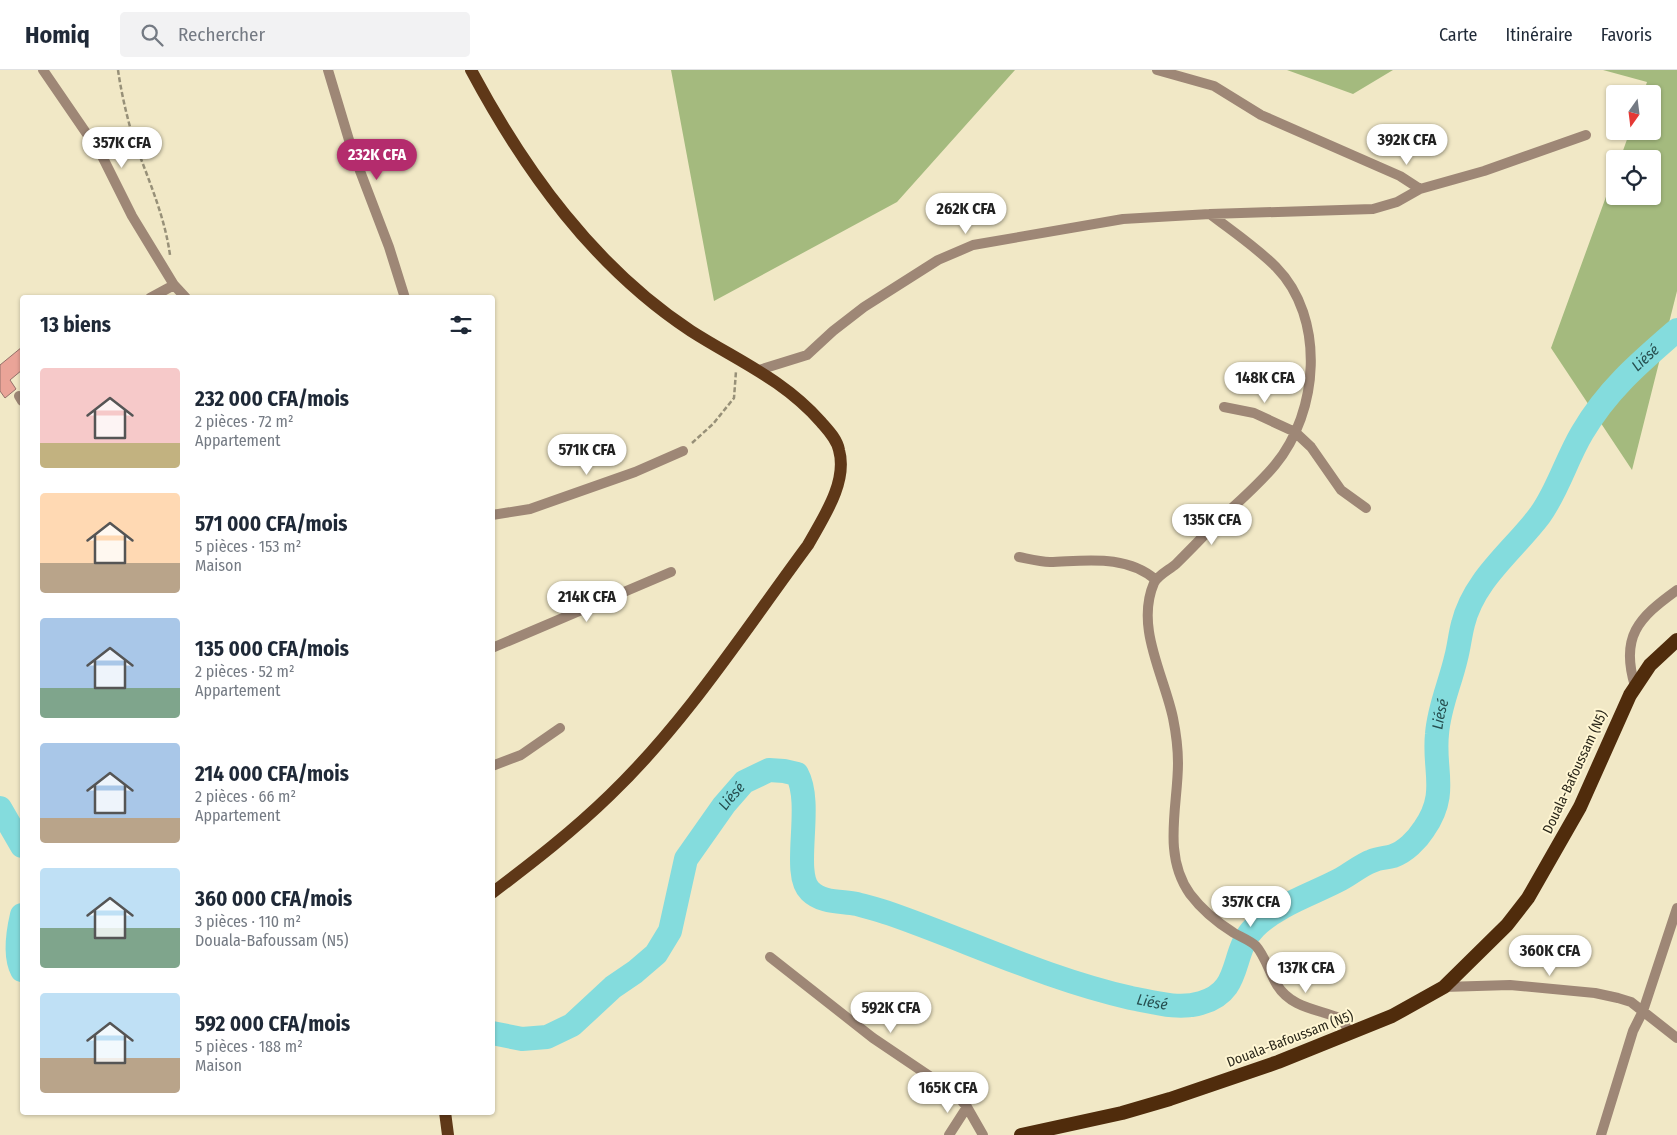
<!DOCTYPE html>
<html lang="fr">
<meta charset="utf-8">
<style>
body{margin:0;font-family:"Fira Sans Condensed",sans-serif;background:#f2f2f3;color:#1f2937;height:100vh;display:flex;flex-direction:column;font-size:19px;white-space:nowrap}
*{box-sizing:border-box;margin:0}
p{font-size:16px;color:#747a83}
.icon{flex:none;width:28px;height:28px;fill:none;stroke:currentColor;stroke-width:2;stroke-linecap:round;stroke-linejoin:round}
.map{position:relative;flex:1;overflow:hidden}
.side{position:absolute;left:20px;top:225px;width:475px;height:820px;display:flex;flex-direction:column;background:#fff;border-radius:5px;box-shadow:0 1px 4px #0004}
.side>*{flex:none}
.needle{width:32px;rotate:194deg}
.tools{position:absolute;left:1606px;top:15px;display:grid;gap:10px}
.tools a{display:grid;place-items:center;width:55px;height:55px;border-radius:5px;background:#fff;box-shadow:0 1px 4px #0004;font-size:25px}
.price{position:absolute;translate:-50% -42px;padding:0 11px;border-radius:18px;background:#fff;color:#222;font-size:16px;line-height:32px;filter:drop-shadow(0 1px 2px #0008)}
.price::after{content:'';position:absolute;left:50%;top:30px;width:15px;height:11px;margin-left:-8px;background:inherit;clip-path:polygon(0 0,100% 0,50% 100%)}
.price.on{background:#b42c6d;color:#fff}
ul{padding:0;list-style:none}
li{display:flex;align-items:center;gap:15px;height:125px;padding:0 20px}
li span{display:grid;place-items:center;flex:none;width:140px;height:100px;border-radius:5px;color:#555}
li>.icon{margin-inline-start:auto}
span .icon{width:60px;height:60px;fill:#fffc;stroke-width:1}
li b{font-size:21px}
h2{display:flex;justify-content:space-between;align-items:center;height:60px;padding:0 20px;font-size:21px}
header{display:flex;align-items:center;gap:30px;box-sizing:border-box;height:70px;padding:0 25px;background:#fff;border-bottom:1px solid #e0e1e3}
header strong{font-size:24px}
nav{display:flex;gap:28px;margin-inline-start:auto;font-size:18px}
.search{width:350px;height:45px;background:#f2f2f3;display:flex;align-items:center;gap:12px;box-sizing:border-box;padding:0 18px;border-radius:5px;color:#747a83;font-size:19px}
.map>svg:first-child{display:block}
</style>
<header>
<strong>Homiq</strong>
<div class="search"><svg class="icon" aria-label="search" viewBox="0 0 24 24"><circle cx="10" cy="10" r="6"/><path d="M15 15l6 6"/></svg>Rechercher</div>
<nav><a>Carte</a><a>Itinéraire</a><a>Favoris</a></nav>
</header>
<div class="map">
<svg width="1677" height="1065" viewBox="0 0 1677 1065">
<rect width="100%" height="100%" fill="#f1e8c6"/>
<path fill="#a4ba7e" d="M671 0H1015L897 132 714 231Z
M1287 0H1393L1353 24Z
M1603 0H1677V221L1632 400 1551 278 1615 102V126H1652V89H1620L1630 61H1652V24H1643L1647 12Z"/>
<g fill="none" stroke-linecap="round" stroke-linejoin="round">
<g stroke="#84dcdd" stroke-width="24">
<path d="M0 738 22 776"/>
<path d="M22 845C18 862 14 885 22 900"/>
<path id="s1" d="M492 963 522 969 547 967 572 955 613 917 635 902 656 884 670 861 686 789 724 735 744 712 769 700 784 701 797 704C814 735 791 803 810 821 822 833 841 831 857 834 868 837 880 840 891 844 971 872 1047 909 1131 928 1153 932 1178 940 1201 933 1244 921 1229 882 1255 857 1279 834 1313 824 1341 809 1352 803 1361 795 1372 791 1378 788 1386 788 1393 786 1405 782 1417 770 1424 759 1449 723 1433 701 1437 664 1439 637 1450 614 1456 588 1459 577 1460 565 1463 554 1474 509 1513 481 1540 445 1558 420 1566 390 1582 363 1607 320 1640 292 1677 260"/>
</g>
</g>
<path fill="#eaa498" stroke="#94716a" d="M22 277V300L10 310 16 319 5 328 0 321V295Z"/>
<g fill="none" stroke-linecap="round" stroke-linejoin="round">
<path stroke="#979078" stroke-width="2.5" stroke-dasharray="5 2.5" stroke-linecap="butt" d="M118 0C121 21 126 43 132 64 146 105 164 142 170 185
M692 373 713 354 734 328 736 301"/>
<path stroke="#9e8776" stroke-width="10" d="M43 0 102 86 132 146 174 215 186 228
M328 0 352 80 389 177 405 228
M1420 119 1484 101 1586 65
M1210 144C1232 161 1256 177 1276 197 1326 248 1319 342 1275 395 1256 418 1232 437 1211 458 1200 470 1188 482 1176 494 1169 500 1158 505 1154 513 1135 557 1164 605 1173 648 1176 663 1178 678 1178 693 1178 736 1162 785 1190 824 1202 840 1218 853 1234 863 1241 867 1251 871 1256 876 1265 886 1270 904 1277 915 1292 939 1319 939 1342 949L1350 964
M150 228 174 215
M759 300 807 285 833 261 864 237 938 190 973 175 1123 149 1210 144 1373 139 1397 132 1420 119 1400 106 1261 45 1214 16 1157 0
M19 326 22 331
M1224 337 1254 343 1295 362 1311 377 1341 420 1366 438
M492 445 530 439 635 402 683 381
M1019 487C1029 489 1040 492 1050 492 1086 491 1126 484 1156 510
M492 578 671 502
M1635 616C1620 567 1638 548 1677 520
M492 696 521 685 560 658
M770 887 873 968 956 1024 967 1037 983 1065
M1444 917 1510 915 1595 923 1618 928 1631 932 1677 968
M949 1065 967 1037
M1601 1065 1633 961 1643 941 1677 838"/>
<path stroke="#5f3818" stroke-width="12" d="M471 0C525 101 594 197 691 261 738 291 783 309 821 352 828 360 837 369 839 380 848 412 823 448 808 475 745 560 686 652 610 725 573 761 533 792 492 823
M445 1042 448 1065"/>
<path stroke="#502c0c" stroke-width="14" d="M1021 1065 1122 1043 1170 1029 1278 992 1392 946 1444 917 1507 855 1528 828 1580 737 1630 625 1650 595 1677 570"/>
</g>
<g text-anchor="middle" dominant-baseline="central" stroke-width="4" stroke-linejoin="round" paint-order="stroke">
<g font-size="14" fill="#2a271a" stroke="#fff6d3">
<text transform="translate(1575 702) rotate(-65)">Douala-Bafoussam (N5)</text>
<text transform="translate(1290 969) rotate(-21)">Douala-Bafoussam (N5)</text>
</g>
<g font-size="15" font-style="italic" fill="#264e4f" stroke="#fff6d3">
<text stroke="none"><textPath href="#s1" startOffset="1810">Liésé</textPath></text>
<text stroke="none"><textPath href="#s1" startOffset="1391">Liésé</textPath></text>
<text stroke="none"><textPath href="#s1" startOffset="372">Liésé</textPath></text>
<text stroke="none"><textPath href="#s1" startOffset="928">Liésé</textPath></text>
</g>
</g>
</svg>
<div class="tools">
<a><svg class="needle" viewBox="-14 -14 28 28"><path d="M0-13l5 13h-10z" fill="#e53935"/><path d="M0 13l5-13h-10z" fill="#747a83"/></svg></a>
<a><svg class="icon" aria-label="locate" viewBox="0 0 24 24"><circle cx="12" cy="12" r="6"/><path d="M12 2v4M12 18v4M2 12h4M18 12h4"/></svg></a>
</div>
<b class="price" style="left:1407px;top:96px">392K CFA</b>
<b class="price" style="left:122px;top:99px">357K CFA</b>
<b class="price on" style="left:377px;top:111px">232K CFA</b>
<b class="price" style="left:966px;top:165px">262K CFA</b>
<b class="price" style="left:1265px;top:334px">148K CFA</b>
<b class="price" style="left:587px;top:406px">571K CFA</b>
<b class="price" style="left:1212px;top:476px">135K CFA</b>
<b class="price" style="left:587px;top:553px">214K CFA</b>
<b class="price" style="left:1251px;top:858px">357K CFA</b>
<b class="price" style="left:1550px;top:907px">360K CFA</b>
<b class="price" style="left:1306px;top:924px">137K CFA</b>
<b class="price" style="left:891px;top:964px">592K CFA</b>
<b class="price" style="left:948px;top:1044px">165K CFA</b>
<section class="side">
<h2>13 biens<svg class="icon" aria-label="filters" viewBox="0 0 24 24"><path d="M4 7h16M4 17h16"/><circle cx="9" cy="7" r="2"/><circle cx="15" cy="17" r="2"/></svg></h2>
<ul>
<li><span style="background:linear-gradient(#f6c9c9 75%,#c2b280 0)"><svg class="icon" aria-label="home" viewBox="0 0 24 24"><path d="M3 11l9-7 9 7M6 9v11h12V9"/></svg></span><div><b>232 000 CFA/mois</b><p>2 pièces · 72 m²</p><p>Appartement</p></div></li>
<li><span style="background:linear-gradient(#ffd9b3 70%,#b9a48a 0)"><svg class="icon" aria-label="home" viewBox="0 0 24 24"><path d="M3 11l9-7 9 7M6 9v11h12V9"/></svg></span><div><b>571 000 CFA/mois</b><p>5 pièces · 153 m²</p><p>Maison</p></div></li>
<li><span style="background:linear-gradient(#a9c7e8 70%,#7fa58c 0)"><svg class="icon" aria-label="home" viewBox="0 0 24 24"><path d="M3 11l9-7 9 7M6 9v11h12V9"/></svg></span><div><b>135 000 CFA/mois</b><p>2 pièces · 52 m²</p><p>Appartement</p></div></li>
<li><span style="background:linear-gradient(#a9c7e8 75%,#b9a48a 0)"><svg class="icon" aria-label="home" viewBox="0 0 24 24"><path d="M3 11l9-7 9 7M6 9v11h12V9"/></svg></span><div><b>214 000 CFA/mois</b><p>2 pièces · 66 m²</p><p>Appartement</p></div></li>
<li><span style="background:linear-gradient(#bfe0f5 60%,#7fa58c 0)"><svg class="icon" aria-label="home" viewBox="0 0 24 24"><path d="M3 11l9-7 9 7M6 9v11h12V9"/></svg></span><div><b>360 000 CFA/mois</b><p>3 pièces · 110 m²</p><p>Douala-Bafoussam (N5)</p></div></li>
<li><span style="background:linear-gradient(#bfe0f5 65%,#b9a48a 0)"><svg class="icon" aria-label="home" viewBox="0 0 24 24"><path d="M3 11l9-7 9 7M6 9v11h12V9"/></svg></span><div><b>592 000 CFA/mois</b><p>5 pièces · 188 m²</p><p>Maison</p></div></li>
</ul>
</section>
</div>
